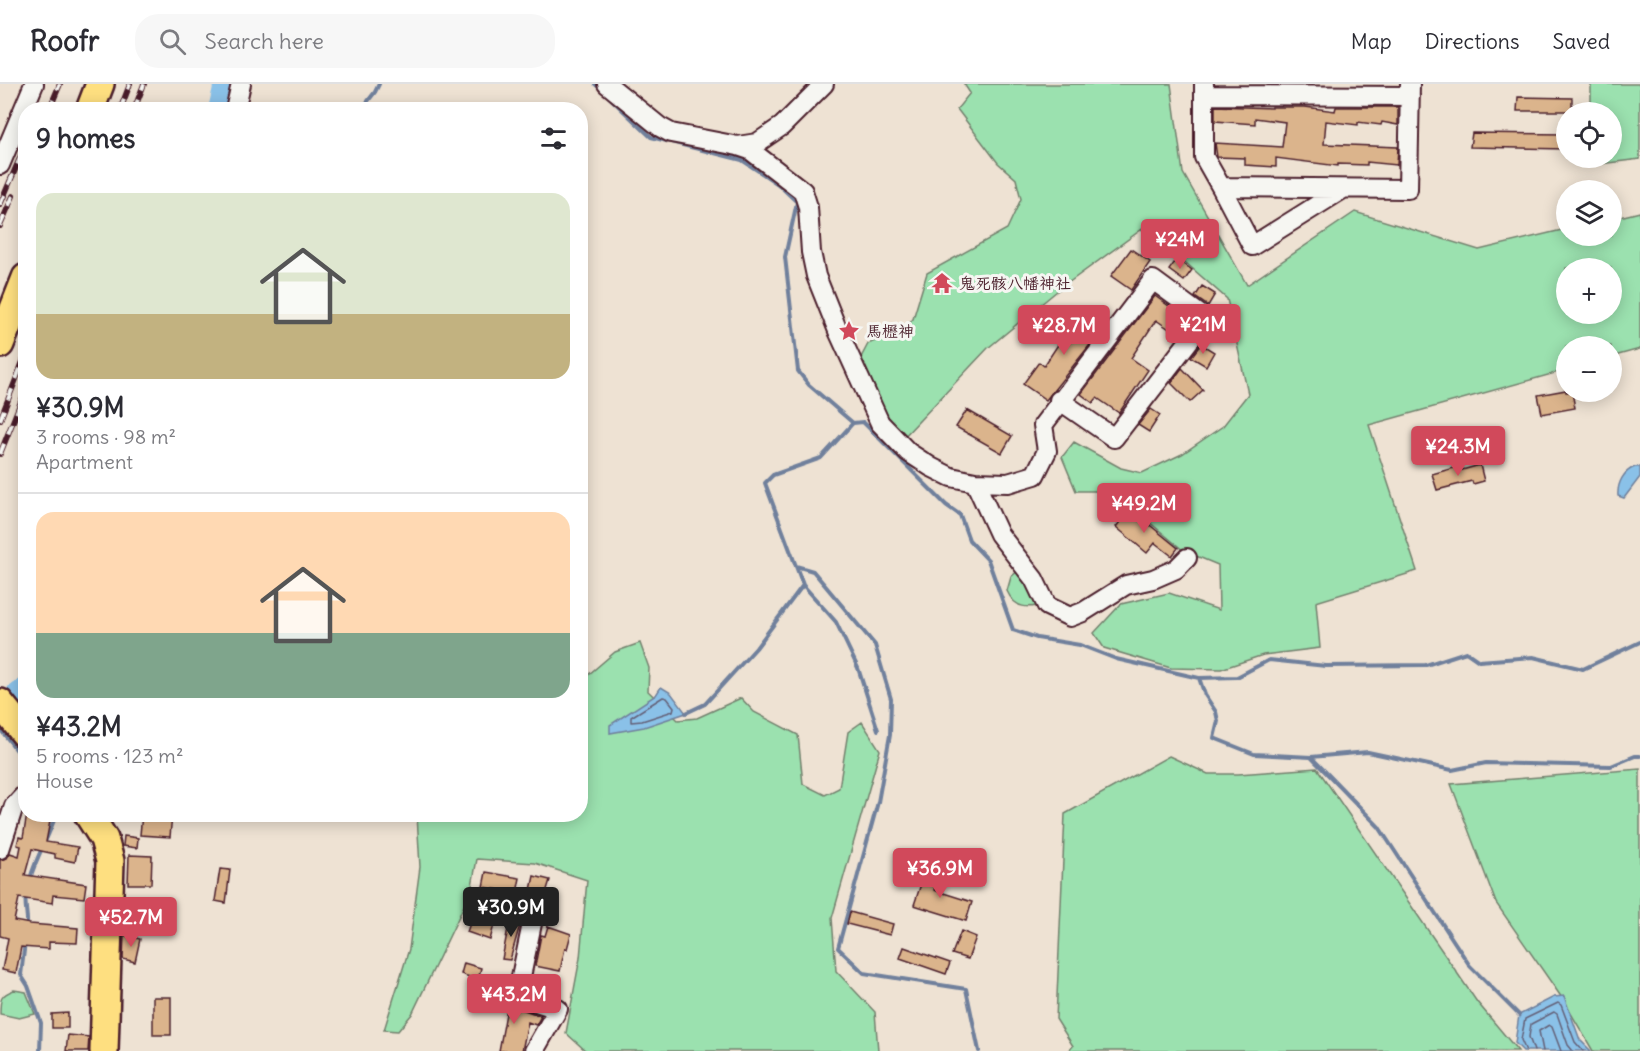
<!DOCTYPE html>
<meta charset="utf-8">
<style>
body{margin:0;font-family:Delius,"Klee One",sans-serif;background:#f7f7f7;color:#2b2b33;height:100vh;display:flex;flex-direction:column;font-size:22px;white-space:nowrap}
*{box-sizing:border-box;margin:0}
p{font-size:20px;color:#7c7c81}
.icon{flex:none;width:33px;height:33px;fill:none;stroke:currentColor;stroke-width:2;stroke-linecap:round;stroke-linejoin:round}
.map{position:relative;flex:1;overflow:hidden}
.drawer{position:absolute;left:18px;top:18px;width:570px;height:720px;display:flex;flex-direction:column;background:#fff;border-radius:24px;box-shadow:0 3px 15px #0003}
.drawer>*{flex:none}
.controls{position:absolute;left:1556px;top:18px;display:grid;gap:12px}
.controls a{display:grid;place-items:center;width:66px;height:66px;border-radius:50%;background:#fff;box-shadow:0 3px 15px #0003;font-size:30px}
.price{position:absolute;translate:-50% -51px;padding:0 14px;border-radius:6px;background:#d1495b;color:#fff;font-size:20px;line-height:39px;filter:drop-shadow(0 2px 3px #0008)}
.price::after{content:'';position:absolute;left:50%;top:36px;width:18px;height:14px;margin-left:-9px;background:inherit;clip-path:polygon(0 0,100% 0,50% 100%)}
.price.current{background:#222;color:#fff}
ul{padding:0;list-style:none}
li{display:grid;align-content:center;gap:12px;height:318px;padding:0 18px}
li+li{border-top:2px solid #e1e1e2}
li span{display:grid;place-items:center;height:186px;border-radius:18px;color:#555}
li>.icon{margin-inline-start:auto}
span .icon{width:108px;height:108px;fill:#fffc;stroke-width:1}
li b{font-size:26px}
h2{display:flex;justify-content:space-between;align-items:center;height:72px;padding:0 18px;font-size:26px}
header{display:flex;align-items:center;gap:36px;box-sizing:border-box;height:84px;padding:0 30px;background:#fff;border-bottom:2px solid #e1e1e2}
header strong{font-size:28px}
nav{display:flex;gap:33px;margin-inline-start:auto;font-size:21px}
.search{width:420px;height:54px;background:#f7f7f7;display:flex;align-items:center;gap:15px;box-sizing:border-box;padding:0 21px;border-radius:24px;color:#7c7c81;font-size:22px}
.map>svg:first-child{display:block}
</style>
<header>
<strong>Roofr</strong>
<div class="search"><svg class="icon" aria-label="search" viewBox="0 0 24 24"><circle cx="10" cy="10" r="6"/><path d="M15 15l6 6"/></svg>Search here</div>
<nav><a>Map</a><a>Directions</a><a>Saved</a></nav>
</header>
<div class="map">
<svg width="1640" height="967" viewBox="0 0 1640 967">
<rect width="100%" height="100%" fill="#eee2d3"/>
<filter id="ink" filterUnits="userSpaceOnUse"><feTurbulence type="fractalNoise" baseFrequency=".0167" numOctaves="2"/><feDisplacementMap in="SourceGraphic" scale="12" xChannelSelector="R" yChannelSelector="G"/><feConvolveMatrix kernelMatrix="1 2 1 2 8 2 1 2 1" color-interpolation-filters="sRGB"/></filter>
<g filter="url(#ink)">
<path fill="#9be1af" stroke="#72806d" stroke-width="1.5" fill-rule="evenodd" d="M964 0H1171L1183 89 1247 201 1355 128 1479 166 1566 145V152H1611V135L1640 128V265L1611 273V262H1566V286L1369 341 1417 487 1316 518 1320 564 1263 571 1221 585 1171 584 1104 564 1094 549 1121 520 1169 509 1219 526 1218 481 1184 467 1112 407H1076L1062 373 1074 358 1121 384 1142 389 1182 370 1223 342 1248 310 1227 215 1145 143 1057 207 988 264 901 356 856 283 868 260 905 244 913 235 927 189 1007 145 1021 115 1016 95 998 79 957 25 970 9ZM1566 184H1611V230H1566Z
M1591 0H1640V75L1592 81V74H1611V28H1591Z
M1021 484 1046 520C1028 525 1015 525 1007 507L1011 493Z
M640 559 649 584 648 607 678 636 697 634 741 614 754 628 798 651 803 700 825 711 839 704 848 648 862 638 880 666 832 834 836 887 875 928 878 967H586L566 949 580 874 587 796 535 779 477 775 471 807 412 930 398 947 384 946 409 865 420 783 417 731 580 730 581 590 588 591 615 568Z
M1169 672 1208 690H1238L1317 684 1477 918 1518 967H1069L1073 962 1056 935 1065 730Z
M1640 685V967H1593L1562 914 1496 819 1451 700Z
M14 906 26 908 35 930 19 934 0 930C0 915 0 911 14 906Z"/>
<path fill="#8ac1e8" stroke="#70809c" stroke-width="1.5" d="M1635 383H1640V393L1624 414 1618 412C1617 399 1624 387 1635 383Z
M661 603 671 609 686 629 644 643 610 649V641L656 611Z
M1564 912 1580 956 1591 967H1523L1515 959 1519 931 1554 913Z"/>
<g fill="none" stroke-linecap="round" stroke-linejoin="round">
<path stroke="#646077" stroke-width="1.5" d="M663 613 667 614 674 623 673 627 642 637 631 638V633Z
M1526 967 1521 956 1525 935 1558 919 1561 921 1575 958 1583 967
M1534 967 1529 953 1531 940 1554 928 1557 930 1568 961 1573 967
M1543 967 1539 947 1549 941 1552 943 1561 967"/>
<path stroke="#70809c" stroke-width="4" d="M595 0 602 6
M609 13 651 53 742 76 778 100 797 118 785 173 798 287 809 301 853 339 863 338 946 421 960 431 969 456 988 476 1013 546 1037 554 1080 561 1116 575 1199 594 1237 593 1269 576 1326 582 1426 581 1466 568 1479 577 1533 573 1583 585 1640 558
M361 26 375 8 379 0
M853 339 821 374 773 391 765 399 803 501 836 538 858 584 878 646
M796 482 813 487 875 561 891 615 890 651 878 718 838 864 864 889 966 905 979 967
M1199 594 1205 611 1216 628 1218 637 1214 654 1254 670 1311 673 1379 743 1470 882 1519 931
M686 629 705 620 756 564 803 501
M0 645 26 678
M1311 673 1368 668 1452 686 1486 679 1611 682 1635 672H1640
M30 795C37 770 49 754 56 730
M26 811C24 821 28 831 27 842
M25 858 21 891 28 902 41 939 40 967"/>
<path stroke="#8ac1e8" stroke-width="24" d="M220 26 226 0
M0 625 26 605"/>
</g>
<path fill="#dbb48c" stroke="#4a1f2b" stroke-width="1.5" d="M1518 13 1572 14V27H1517Z
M1215 22 1272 24V23H1305L1335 27 1336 23H1398V41L1382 38 1381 41 1358 38V41L1326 37 1324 60 1398 63 1397 81 1367 78V81L1338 80V82L1276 74V83L1245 81V74L1217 73 1215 59 1282 63 1285 38 1255 34V40L1215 37Z
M1472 49 1566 50V65L1470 63Z
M1131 165 1150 178 1131 206 1111 192Z
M1177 175 1192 186 1184 197 1169 186Z
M1202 202 1215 210 1208 222 1195 213Z
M1155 212 1188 236 1178 251 1156 236 1131 274 1148 286 1119 329 1097 314 1093 319 1081 310Z
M1084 225 1101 235 1093 249 1097 252 1046 316 1023 300 1039 278 1044 282 1063 253 1066 255Z
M1201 260 1214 268 1206 282 1191 273Z
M1182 284 1203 306 1190 318 1171 299Z
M1566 306V308H1572L1575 324 1542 330 1538 311Z
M1151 325 1160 331 1149 348 1138 341Z
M967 326 1012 352 1002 369 956 343Z
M1480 381 1484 397 1473 400 1472 397 1437 406 1432 390 1461 382 1462 386Z
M1130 425 1178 464 1172 472 1155 459 1147 469 1116 443Z
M27 730 51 732 46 758 78 763 75 778 55 774V770L32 765 25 791 86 800 84 814 53 811 52 819 19 814 14 837 30 840 78 844 77 859 49 858V865L21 863 16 889 2 886 8 854 0 852V776L7 774 10 769 19 772 21 762 17 761 19 753 23 754Z
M142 730H172L170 753 140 751Z
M124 752 138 754 137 764 123 762Z
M129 771 152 772 151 800H128Z
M220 785 230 786 226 819 215 817Z
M917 787 938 794 934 806 972 818 966 837 914 821 921 800 914 797Z
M486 788 520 794 517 809 483 803Z
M534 792 550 796 546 809 531 806Z
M850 828 893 840 890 851 847 840Z
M473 830 495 837 490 856 467 848Z
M510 834 521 837 510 876 502 875Z
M548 842 571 850 567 865 565 864 560 887 535 882 541 851 545 852Z
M961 847 976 853 968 875 952 870Z
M124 851 140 855 135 878 123 875Z
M904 863 950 879 946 890 900 874Z
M464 879 481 884 478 896 461 890Z
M496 908 506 910V916L513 922 541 932 536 941 528 938 522 967H499L507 924 493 921Z
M153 913H171V951H153Z
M68 929V944H52V930Z
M68 951 89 953 88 967H66Z"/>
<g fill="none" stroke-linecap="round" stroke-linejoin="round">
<defs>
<path id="minor" d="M607 0 660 43 671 49 738 62 750 66 803 107 808 123 811 168 816 192 838 247 880 339 908 368 931 383 951 393 975 398 999 450 1034 495 1047 522 1070 533 1083 528 1126 501 1153 495 1176 485 1187 474
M1204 0V73L1221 103 1408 105 1410 0
M1204 11 1410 12
M235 26 241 0
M738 62 757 59 782 42 824 0
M0 81 34 0
M1221 103 1252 162 1343 105
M975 398 1008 399 1035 391 1047 367 1043 341 1153 196 1206 235 1114 354 1059 316
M0 765 14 722 26 709
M534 967 558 925 517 912 534 830"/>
<path id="highway" d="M90 26 100 0
M0 260 26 194
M0 619 26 651
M88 730 104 755 110 777 104 967"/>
</defs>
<use href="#minor" stroke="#4a1f2b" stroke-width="22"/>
<use href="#highway" stroke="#4a1f2b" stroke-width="32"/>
<use href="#minor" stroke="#f6f6f2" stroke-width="18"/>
<use href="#highway" stroke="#fedf80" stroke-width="27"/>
<defs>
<path id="rail" d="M49 26 60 0
M120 26 130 0
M134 26 144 0
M0 121 26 60
M0 142 13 112
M0 336 26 270
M0 370 26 305"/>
</defs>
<use href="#rail" stroke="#4a1f2b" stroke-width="6"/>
<use href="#rail" stroke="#f6f6f2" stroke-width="4" stroke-dasharray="11" stroke-linecap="butt"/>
</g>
</g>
<defs>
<symbol id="temple-bare" viewBox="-9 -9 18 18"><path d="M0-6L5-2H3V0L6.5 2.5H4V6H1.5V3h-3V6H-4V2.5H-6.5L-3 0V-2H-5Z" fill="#d1495b" stroke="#f6f6f2" stroke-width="2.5" paint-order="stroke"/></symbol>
<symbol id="sight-bare" viewBox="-9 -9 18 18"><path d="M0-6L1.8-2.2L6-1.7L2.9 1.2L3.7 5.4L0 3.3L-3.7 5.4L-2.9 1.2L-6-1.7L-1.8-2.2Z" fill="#d1495b" stroke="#f6f6f2" stroke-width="2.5" paint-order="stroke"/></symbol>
</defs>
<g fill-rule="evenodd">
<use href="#temple-bare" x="927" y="184" width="30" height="30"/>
<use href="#sight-bare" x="834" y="232" width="30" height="30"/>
</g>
<g text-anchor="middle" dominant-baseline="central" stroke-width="6" stroke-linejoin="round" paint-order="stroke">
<g font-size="16" font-weight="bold" fill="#4a1f2b" stroke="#f6f6f2" text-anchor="start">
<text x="959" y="199">鬼死骸八幡神社</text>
<text x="866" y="247">馬櫪神</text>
</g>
</g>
</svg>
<div class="controls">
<a><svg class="icon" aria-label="locate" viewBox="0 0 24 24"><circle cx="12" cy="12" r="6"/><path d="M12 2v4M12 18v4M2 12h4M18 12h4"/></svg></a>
<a><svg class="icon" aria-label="layers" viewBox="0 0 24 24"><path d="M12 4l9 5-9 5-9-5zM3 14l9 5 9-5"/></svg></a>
<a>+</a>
<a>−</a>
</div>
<b class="price" style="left:1180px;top:186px">¥24M</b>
<b class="price" style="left:1203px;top:271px">¥21M</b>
<b class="price" style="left:1064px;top:272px">¥28.7M</b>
<b class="price" style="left:1458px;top:393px">¥24.3M</b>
<b class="price" style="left:1144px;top:450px">¥49.2M</b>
<b class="price" style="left:940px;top:815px">¥36.9M</b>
<b class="price current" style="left:511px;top:854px">¥30.9M</b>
<b class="price" style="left:131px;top:864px">¥52.7M</b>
<b class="price" style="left:514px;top:941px">¥43.2M</b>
<section class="drawer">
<h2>9 homes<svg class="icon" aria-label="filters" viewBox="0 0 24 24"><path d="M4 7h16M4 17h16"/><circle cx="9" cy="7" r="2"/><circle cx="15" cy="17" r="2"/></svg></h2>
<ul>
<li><span style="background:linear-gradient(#dfe7d0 65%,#c2b280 0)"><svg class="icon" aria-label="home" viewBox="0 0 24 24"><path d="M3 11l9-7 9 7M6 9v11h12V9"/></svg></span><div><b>¥30.9M</b><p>3 rooms · 98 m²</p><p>Apartment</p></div></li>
<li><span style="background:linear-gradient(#ffd9b3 65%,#7fa58c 0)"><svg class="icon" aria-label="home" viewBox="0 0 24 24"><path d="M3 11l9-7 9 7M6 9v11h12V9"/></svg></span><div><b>¥43.2M</b><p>5 rooms · 123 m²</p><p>House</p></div></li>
</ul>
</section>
</div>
